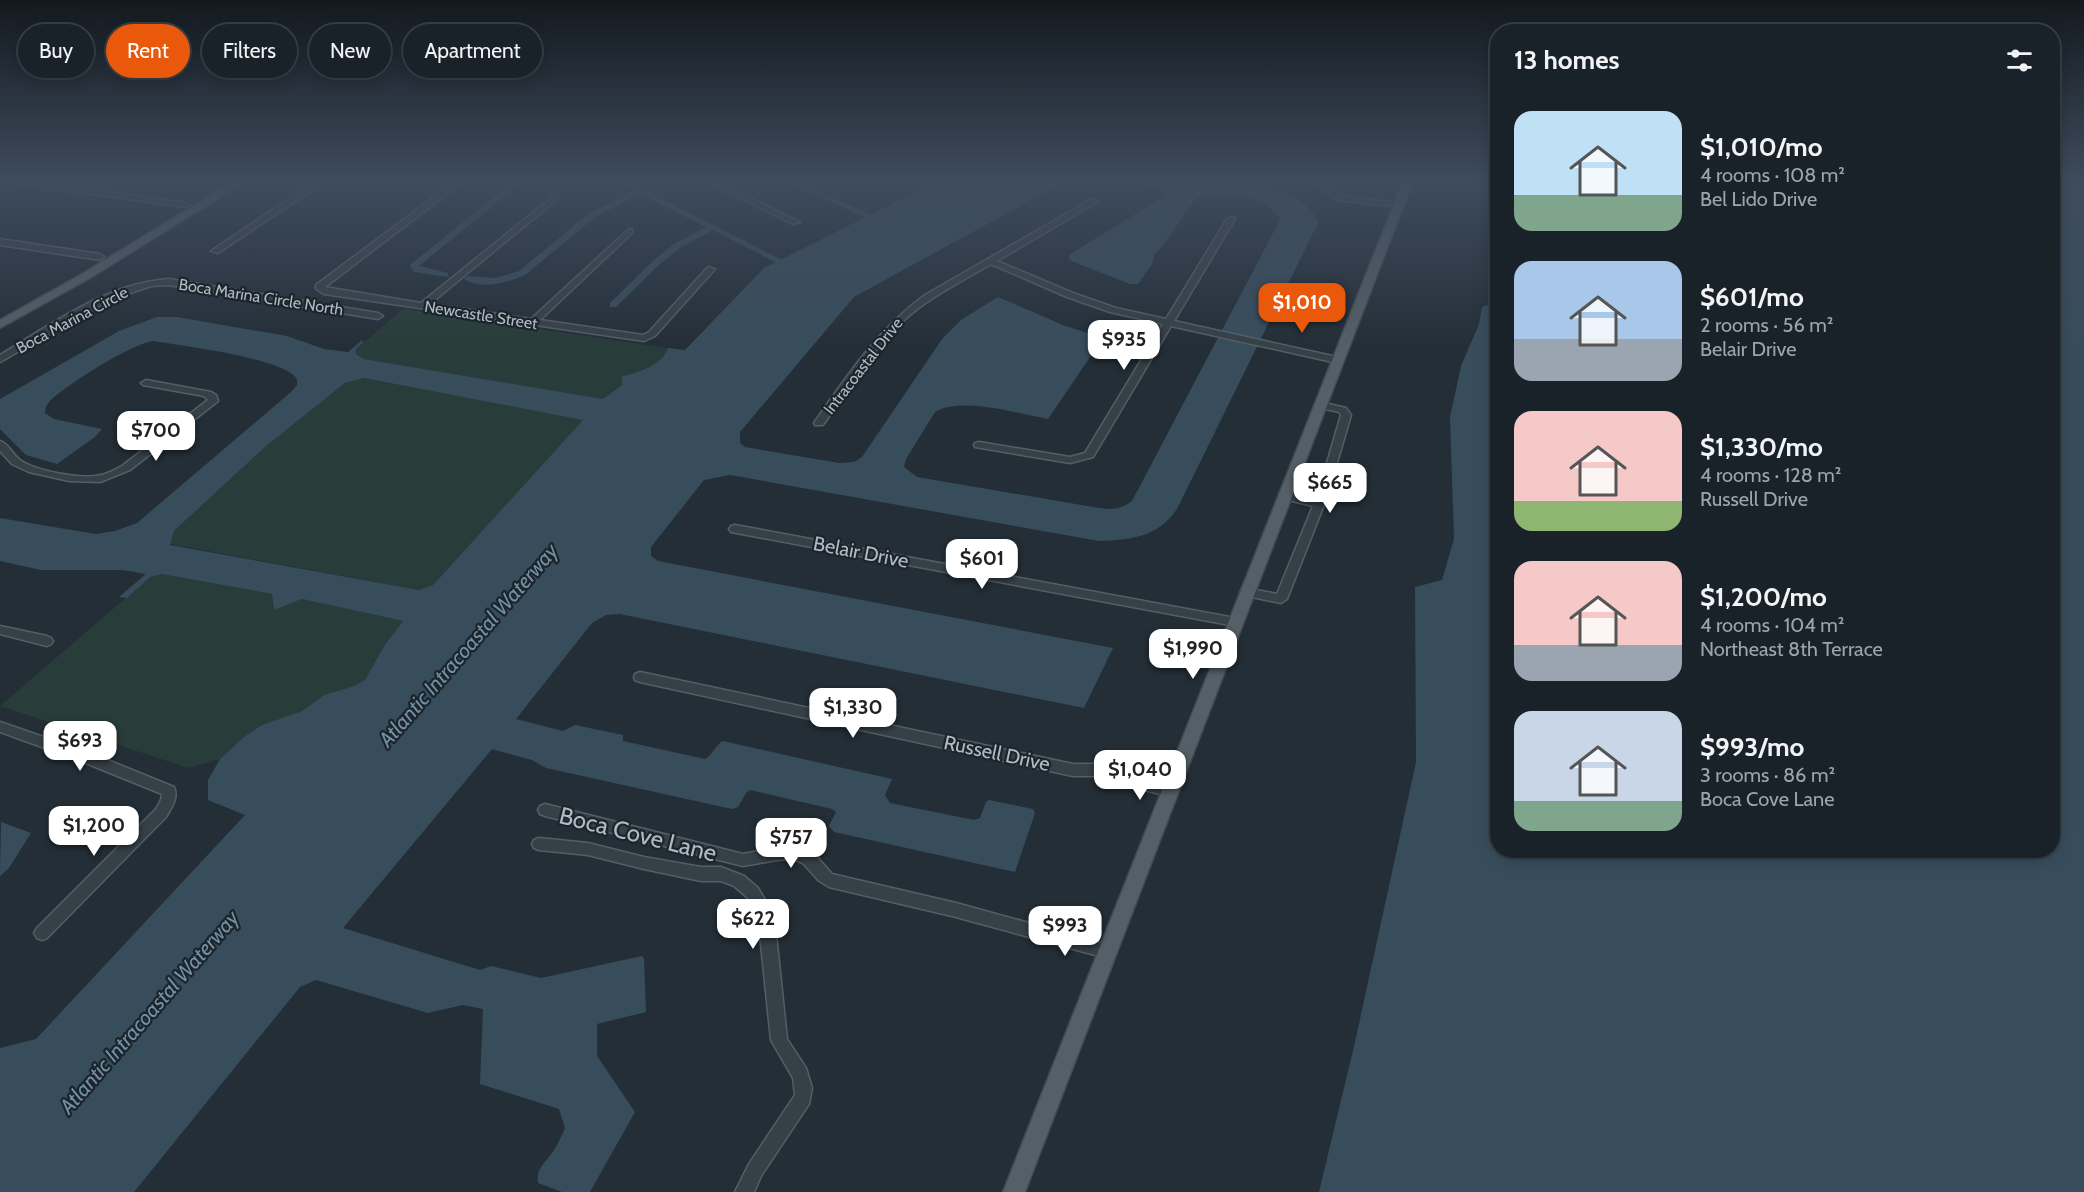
<!DOCTYPE html>
<meta charset="utf-8">
<style>
body{margin:0;font-family:Cabin,sans-serif;background:#272f35;color:#f1f3f6;height:100vh;display:flex;flex-direction:column;font-size:22px;white-space:nowrap}
*{box-sizing:border-box;margin:0}
p{font-size:20px;color:#9fa4a8}
.icon{flex:none;width:33px;height:33px;fill:none;stroke:currentColor;stroke-width:2;stroke-linecap:round;stroke-linejoin:round}
.map{position:relative;flex:1;overflow:hidden}
.side{position:absolute;left:1490px;top:24px;width:570px;height:834px;display:flex;flex-direction:column;background:#1a2229;border-radius:24px;box-shadow:0 3px 15px #0003,0 0 0 2px #383f46}
.side>*{flex:none}
.banner{position:absolute;left:18px;top:24px;width:570px;height:54px;display:flex;gap:12px}
.price{position:absolute;translate:-50% -51px;padding:0 14px;border-radius:12px;background:#fff;color:#222;font-size:20px;line-height:39px;filter:drop-shadow(0 2px 3px #0008)}
.price::after{content:'';position:absolute;left:50%;top:36px;width:18px;height:14px;margin-left:-9px;background:inherit;clip-path:polygon(0 0,100% 0,50% 100%)}
.price.current{background:#ea580c;color:#fff}
ul{padding:0;list-style:none}
li{display:flex;align-items:center;gap:18px;height:150px;padding:0 24px}
li span{display:grid;place-items:center;flex:none;width:168px;height:120px;border-radius:18px;color:#555}
li>.icon{margin-inline-start:auto}
span .icon{width:72px;height:72px;fill:#fffc;stroke-width:1}
li b{font-size:26px}
h2{display:flex;justify-content:space-between;align-items:center;height:72px;padding:0 24px;font-size:26px}
.pill{padding:0 21px;border-radius:27px;background:#1a2229;box-shadow:0 3px 15px #0003,0 0 0 2px #383f46;font-size:21px;line-height:54px}
.pill.current{background:#ea580c;color:#fff}
.map>svg:first-child{display:block}
</style>
<div class="map">
<svg width="2084" height="1192" viewBox="0 0 2084 1192">
<rect width="100%" height="100%" fill="#232e37"/>
<path fill="#283c39" d="M403 309 668 348C662 365 638 373 622 376V385L603 399 364 359 356 354V349Z
M364 378 584 419 433 585 419 590 170 544 174 531 265 447 345 383Z
M162 574 272 594 274 610 302 599 403 621 384 646 365 680 354 686 324 695 302 711 262 725 245 736 220 759 188 768 0 706 150 577Z"/>
<path fill="#384d5c" fill-rule="evenodd" d="M938 181H1066L854 297 740 432V443L745 447 839 463 854 462 862 457 942 339 961 320 998 297 1063 325 1103 338 1048 419C1019 414 961 396 935 412L906 459 904 467 917 477 1099 508C1113 510 1121 509 1132 501L1281 218C1275 213 1270 206 1263 202 1249 195 1210 192 1196 198L1164 244 1154 255 1152 264 1138 284H1130L1069 260V255L1166 195 1164 191 1154 187 1106 181C1154 181 1299 167 1318 223L1177 509C1158 537 1131 540 1099 541L730 475 704 480 651 547V556L658 561 1113 648 1084 708 620 614 606 615 592 623 516 719 563 731 575 725 623 735V741L705 759C713 755 715 745 723 741L892 779 885 795 890 803 974 820 980 818 986 802 989 800 1033 809 1035 813 1015 872 834 832 829 826 836 812 832 809 750 790 746 793 738 807 732 809 546 768 532 760 492 749 343 928 480 970 491 966 541 978 642 956 644 959 646 1012 597 1024V1056L635 1112 590 1192H562L538 1183C536 1169 543 1165 551 1154 557 1147 561 1137 565 1128L559 1109 480 1084 483 1009 463 1005 428 1013 316 980 300 987 134 1192H0V1048L36 1039 245 815 208 800V780L220 759 245 736 262 725 302 711 324 695 354 686 365 680 384 646 403 621 302 599 274 610 272 594 162 574 150 577 127 598 119 597 146 574 123 570H41L0 561V518L96 534 115 531 137 523 291 392 297 385V380C290 359 178 345 153 341 131 344 68 384 51 400 47 404 45 407 45 413L54 419 102 429 95 437 57 464 26 455 0 429V399L119 331 157 317H177L287 336 324 349 348 352 362 340 363 343 356 349V354L364 359 603 399 622 385V376C638 373 662 365 668 348L685 350 764 268ZM364 378 583 420 433 585 419 590 170 545 174 531 265 447 345 383Z
M2052 181H2084V1192H1319L1355 1042 1416 762 1415 587 1442 580 1454 539 1450 417 1461 366 1479 324 1482 307 1497 302V850H2052Z
M1 822 31 833 9 868 0 876Z"/>
<g fill="none" stroke-linecap="round" stroke-linejoin="round">
<path fill="#384d5c" fill-rule="evenodd" d="M514 181H523L419 266 448 273V277L414 272 410 266 411 264Z
M616 181H626L798 268 791 270 713 230 680 248 660 264 616 307H610V303L654 260 674 244 706 227 640 194 594 218 525 275C508 283 480 290 464 279L468 276 495 278 519 271 588 214 634 191Z
M785 181H796L887 222 880 224Z"/>
<defs>
<path id="minor" d="M8 181H30L186 203 190 205 186 207 12 183Z
M316 181H326L218 253 211 251Z
M455 181H464L325 287 421 303 552 197 556 199 555 201 430 304 531 319 629 229H632V233L540 320 643 335 649 332 708 267 715 269 655 336 644 341 324 294 316 289V285Z
M705 181H716L800 222 793 224Z
M1312 181H1321L1343 196 1398 203 1402 205 1398 207 1338 200Z
M1092 199 1099 201 997 261 1073 293 1116 308 1166 319 1227 219 1234 217 1235 219 1174 321 1337 357 1342 360 1337 363 1171 326 1093 457 1070 463 975 447 974 445 975 443 979 442 1070 457 1085 453 1163 324 1110 312 1067 297 991 264C966 279 939 292 916 310 877 340 851 386 823 425H815L814 423C847 376 878 329 925 295Z
M0 239 100 254 104 257 100 260 0 245Z
M169 279 378 313 383 316 378 319 169 285 151 286 110 300 0 362V355C52 324 107 283 169 279Z
M146 380 211 392 216 395 218 401 130 470 100 482 69 481 29 472 12 464 0 451V441C9 444 12 454 20 460 35 471 82 480 101 475 108 474 116 469 122 466L208 400 204 396 143 385 141 383Z
M1320 402 1346 408 1351 415 1327 497 1287 599 1281 603 1242 595 1240 592 1242 589 1246 588 1277 594 1313 506 1280 498 1279 495 1280 492 1284 491 1315 500 1318 493 1285 486 1284 484 1289 481 1320 487 1341 415 1339 412 1316 407 1315 405Z
M735 525 1235 618 1241 622 1235 626 731 532 729 529 731 526Z
M0 626 47 636 51 638 53 641 51 644 47 646 0 634Z
M640 672 1073 764H1102L1123 773 1173 786 1175 790 1173 794 1168 796 1120 784 1101 776H1073L640 682 635 680 634 677 635 674Z
M0 722 93 754 174 787C179 798 171 808 166 817L47 938 42 940 37 938 34 933 37 928 156 809 161 800 162 794 83 762 0 732Z
M545 804 743 854 785 846 802 849 817 857 832 874 956 903 1106 944 1112 946 1114 951 1112 956 1106 958 956 917 829 887 818 880 804 864 794 859 777 860 743 866 545 816 540 814 538 810 540 806Z
M539 838 588 843 644 857 701 867H721L744 876 758 888 774 915 787 1039 806 1068 812 1088 809 1104 761 1176 754 1192H735L749 1164 795 1095 793 1078 771 1040 758 916 748 898 734 886 721 881H701L644 869 588 855 539 850 534 848 532 844 534 840Z"/>
<path id="major" d="M234 181H246L90 278 0 328V320L82 274Z
M1403 181H1413L1025 1192H1003Z"/>
</defs>
<use href="#minor" stroke="#545e65" stroke-width="3"/>
<use href="#major" stroke="#404951" stroke-width="3"/>
<use href="#minor" fill="#364047" fill-rule="evenodd"/>
<use href="#major" fill="#545f67" fill-rule="evenodd"/>
</g>
<linearGradient id="sky" x2="0" y2="1"><stop stop-color="#13191e"/><stop offset="0.52" stop-color="#3f4c5e"/><stop offset="1" stop-color="#3f4c5e" stop-opacity="0"/></linearGradient>
<rect width="2084" height="348" fill="url(#sky)"/>
<g text-anchor="middle" dominant-baseline="central" stroke-width="4.5" stroke-linejoin="round" paint-order="stroke">
<g font-size="16" fill="#b1bbc4" stroke="#1c252c">
<text transform="translate(261 297) rotate(9)">Boca Marina Circle North</text>
<text transform="translate(481 315) rotate(9)">Newcastle Street</text>
<text transform="translate(72 320) rotate(-28)">Boca Marina Circle</text>
<text transform="translate(863 366) rotate(-52)">Intracoastal Drive</text>
</g>
<g font-size="20" fill="#b1bbc4" stroke="#1c252c">
<text transform="translate(861 552) rotate(11)">Belair Drive</text>
<text transform="translate(997 753) rotate(12)">Russell Drive</text>
</g>
<g font-size="21" font-style="italic" fill="#7490a4" stroke="#1c252c">
<text transform="translate(468 645) rotate(-49)">Atlantic Intracoastal Waterway</text>
<text transform="translate(149 1012) rotate(-49)">Atlantic Intracoastal Waterway</text>
</g>
<g font-size="24" fill="#b1bbc4" stroke="#1c252c">
<text transform="translate(638 834) rotate(14)">Boca Cove Lane</text>
</g>
</g>
</svg>
<b class="price current" style="left:1302px;top:334px">$1,010</b>
<b class="price" style="left:1124px;top:371px">$935</b>
<b class="price" style="left:156px;top:462px">$700</b>
<b class="price" style="left:1330px;top:514px">$665</b>
<b class="price" style="left:982px;top:590px">$601</b>
<b class="price" style="left:1193px;top:680px">$1,990</b>
<b class="price" style="left:853px;top:739px">$1,330</b>
<b class="price" style="left:80px;top:772px">$693</b>
<b class="price" style="left:1140px;top:801px">$1,040</b>
<b class="price" style="left:94px;top:857px">$1,200</b>
<b class="price" style="left:791px;top:869px">$757</b>
<b class="price" style="left:753px;top:950px">$622</b>
<b class="price" style="left:1065px;top:957px">$993</b>
<div class="banner">
<a class="pill">Buy</a>
<a class="pill current">Rent</a>
<a class="pill">Filters</a>
<a class="pill">New</a>
<a class="pill">Apartment</a>
</div>
<section class="side">
<h2>13 homes<svg class="icon" aria-label="filters" viewBox="0 0 24 24"><path d="M4 7h16M4 17h16"/><circle cx="9" cy="7" r="2"/><circle cx="15" cy="17" r="2"/></svg></h2>
<ul>
<li><span style="background:linear-gradient(#bfe0f5 70%,#7fa58c 0)"><svg class="icon" aria-label="home" viewBox="0 0 24 24"><path d="M3 11l9-7 9 7M6 9v11h12V9"/></svg></span><div><b>$1,010/mo</b><p>4 rooms · 108 m²</p><p>Bel Lido Drive</p></div></li>
<li><span style="background:linear-gradient(#a9c7e8 65%,#9aa5b1 0)"><svg class="icon" aria-label="home" viewBox="0 0 24 24"><path d="M3 11l9-7 9 7M6 9v11h12V9"/></svg></span><div><b>$601/mo</b><p>2 rooms · 56 m²</p><p>Belair Drive</p></div></li>
<li><span style="background:linear-gradient(#f6c9c9 75%,#8fb573 0)"><svg class="icon" aria-label="home" viewBox="0 0 24 24"><path d="M3 11l9-7 9 7M6 9v11h12V9"/></svg></span><div><b>$1,330/mo</b><p>4 rooms · 128 m²</p><p>Russell Drive</p></div></li>
<li><span style="background:linear-gradient(#f6c9c9 70%,#9aa5b1 0)"><svg class="icon" aria-label="home" viewBox="0 0 24 24"><path d="M3 11l9-7 9 7M6 9v11h12V9"/></svg></span><div><b>$1,200/mo</b><p>4 rooms · 104 m²</p><p>Northeast 8th Terrace</p></div></li>
<li><span style="background:linear-gradient(#c9d6e8 75%,#7fa58c 0)"><svg class="icon" aria-label="home" viewBox="0 0 24 24"><path d="M3 11l9-7 9 7M6 9v11h12V9"/></svg></span><div><b>$993/mo</b><p>3 rooms · 86 m²</p><p>Boca Cove Lane</p></div></li>
</ul>
</section>
</div>
